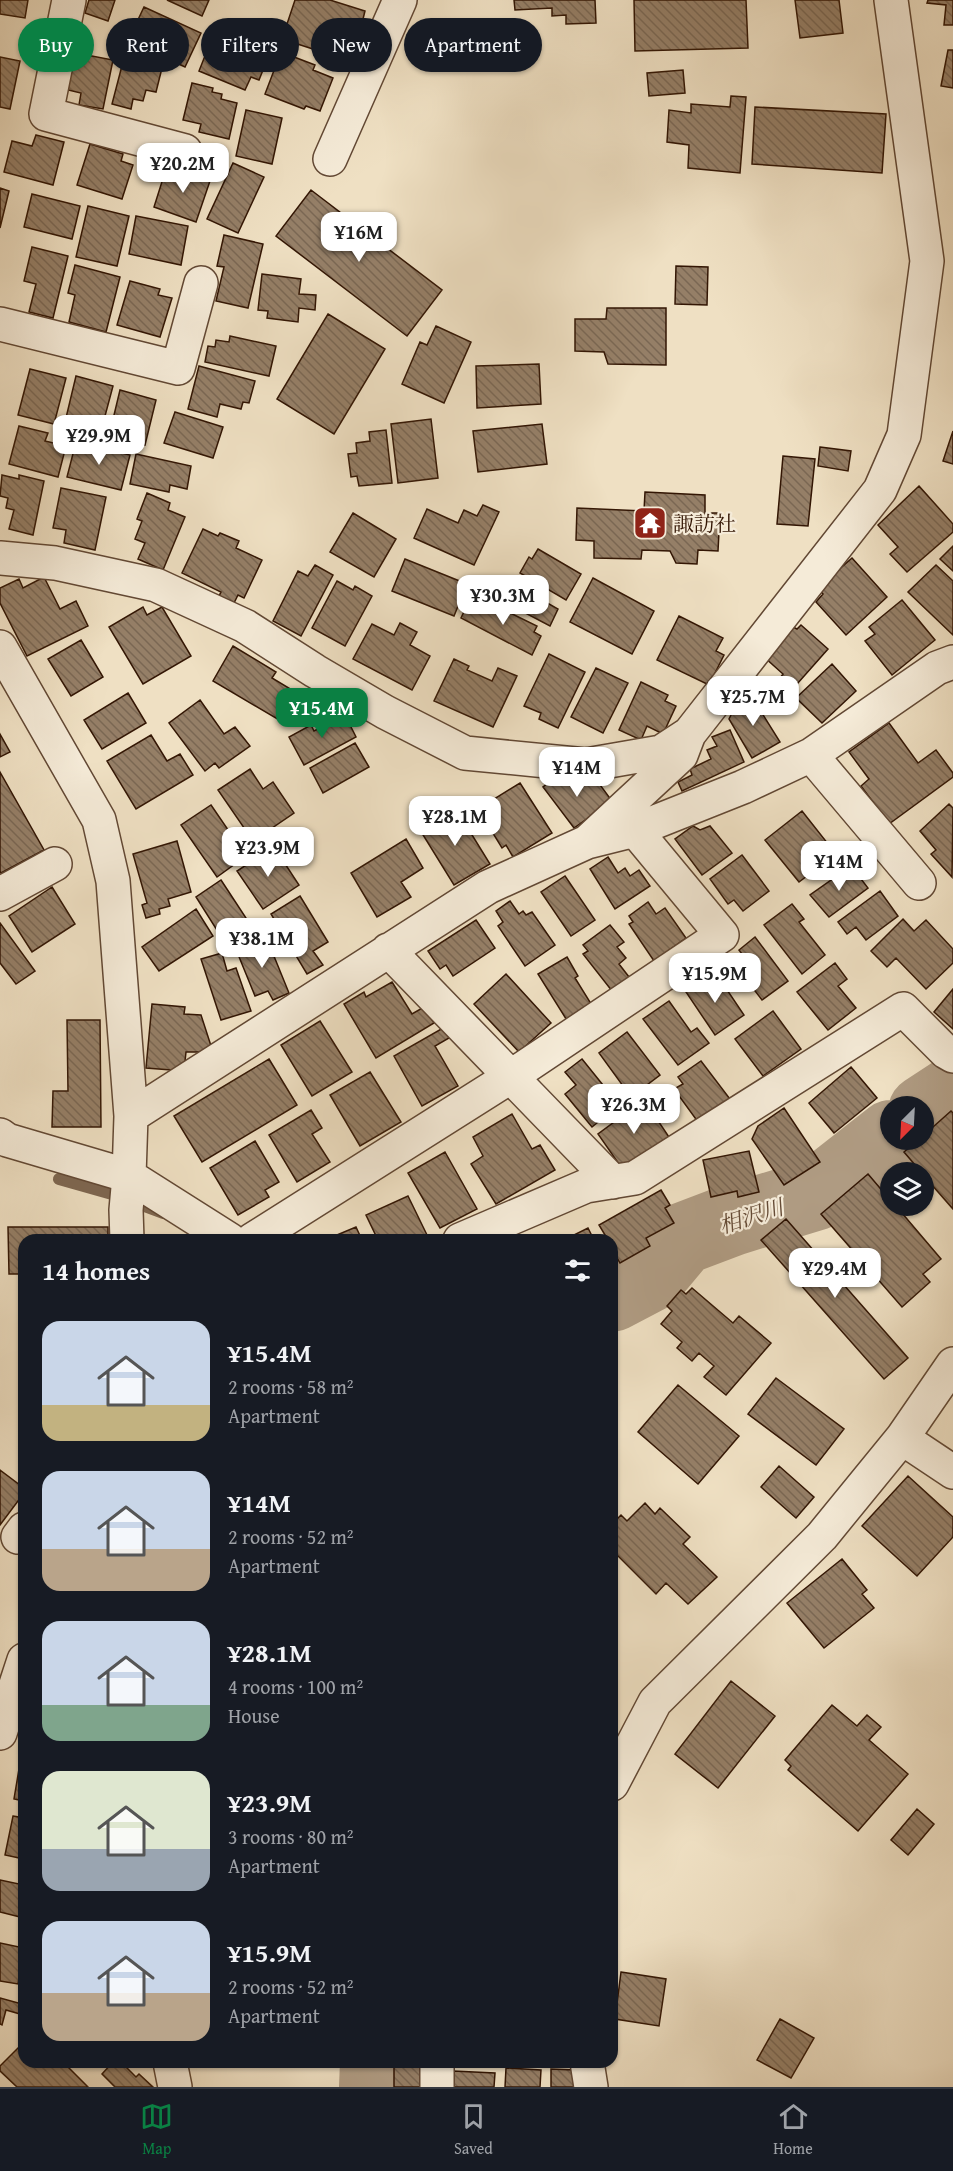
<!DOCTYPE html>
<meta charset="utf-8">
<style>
body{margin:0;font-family:"Gentium Book Plus","Noto Serif JP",serif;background:#242831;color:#f1f3f6;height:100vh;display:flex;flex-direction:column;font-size:22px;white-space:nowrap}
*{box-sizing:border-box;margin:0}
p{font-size:20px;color:#9ea1a6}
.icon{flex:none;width:33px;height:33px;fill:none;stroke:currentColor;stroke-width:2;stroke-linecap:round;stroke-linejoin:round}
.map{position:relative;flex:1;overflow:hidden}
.side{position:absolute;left:18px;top:1234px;width:600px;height:834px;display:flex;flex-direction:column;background:#171b24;border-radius:18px;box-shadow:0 2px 4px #0004}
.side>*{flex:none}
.hud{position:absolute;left:18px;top:18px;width:600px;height:54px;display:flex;gap:12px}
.needle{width:39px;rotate:204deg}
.controls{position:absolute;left:880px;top:1096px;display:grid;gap:12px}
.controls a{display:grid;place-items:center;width:54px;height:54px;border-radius:50%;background:#171b24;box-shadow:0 2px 4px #0004;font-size:30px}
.price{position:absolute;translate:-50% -51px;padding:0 14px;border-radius:12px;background:#fff;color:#222;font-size:20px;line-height:39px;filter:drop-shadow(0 2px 3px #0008)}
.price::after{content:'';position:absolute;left:50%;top:36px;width:18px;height:14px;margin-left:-9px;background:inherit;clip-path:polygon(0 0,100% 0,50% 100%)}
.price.on{background:#0b8043;color:#fff}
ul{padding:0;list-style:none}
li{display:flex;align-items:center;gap:18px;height:150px;padding:0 24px}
li span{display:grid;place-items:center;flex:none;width:168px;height:120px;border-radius:18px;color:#555}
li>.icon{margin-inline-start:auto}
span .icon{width:72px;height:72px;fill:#fffc;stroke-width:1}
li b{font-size:26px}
h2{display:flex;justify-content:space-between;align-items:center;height:72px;padding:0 24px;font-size:26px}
.chip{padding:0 21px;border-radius:27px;background:#171b24;box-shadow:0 2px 4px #0004;font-size:21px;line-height:54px}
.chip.on{background:#0b8043;color:#fff}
.tab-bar{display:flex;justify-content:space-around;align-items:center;height:84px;border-top:2px solid #363941;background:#171b24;font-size:16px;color:#9ea1a6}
.tab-bar a{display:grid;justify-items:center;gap:3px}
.tab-bar .on{color:#0b8043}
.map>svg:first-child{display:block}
</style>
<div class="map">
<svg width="953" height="2087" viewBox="0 0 953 2087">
<defs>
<pattern id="building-back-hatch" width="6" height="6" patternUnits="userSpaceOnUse" patternTransform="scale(1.5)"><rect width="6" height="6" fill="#957f67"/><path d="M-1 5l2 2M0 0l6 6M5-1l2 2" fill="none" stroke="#7a6753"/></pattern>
</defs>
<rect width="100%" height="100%" fill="#efe0c3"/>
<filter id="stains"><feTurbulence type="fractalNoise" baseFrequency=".00333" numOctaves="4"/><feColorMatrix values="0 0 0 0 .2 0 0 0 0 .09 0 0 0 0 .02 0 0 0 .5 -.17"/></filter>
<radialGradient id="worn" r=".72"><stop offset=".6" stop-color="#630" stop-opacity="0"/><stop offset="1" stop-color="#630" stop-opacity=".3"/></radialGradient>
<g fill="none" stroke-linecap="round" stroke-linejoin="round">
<path stroke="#7d6650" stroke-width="12" d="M59 1179 112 1194 163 1213"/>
<path stroke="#af9b82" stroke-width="72" d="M924 1111 953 1092
M612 1296 652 1275 682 1239 732 1220 817 1194 891 1136
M375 2087 376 2062"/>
</g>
<path fill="url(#building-back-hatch)" stroke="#331604" stroke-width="1.5" d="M0 0H28L25 18 0 14Z
M89 0H115L108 21 85 13Z
M167 0H209L202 16Z
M295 0H330L365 11 362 23 368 25 361 44 352 41 349 50 319 40 316 50 282 39Z
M514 0H595L596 23 566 24V15L552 16V8L515 10Z
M634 0H746L748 48 635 51Z
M795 0H839L843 33 800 38Z
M928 0H953V25H944L946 5 927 3Z
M144 7 201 33 185 67 128 41Z
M242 20 277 35 259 80 251 77 245 90 199 71 218 23 237 31Z
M948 50H953V88L941 86Z
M71 52 113 60 103 109 79 105 81 93 64 89Z
M281 52 315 65 313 70 333 78 320 111 306 106 304 109 265 94Z
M125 54 163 64 156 92 146 90 143 101 133 99 131 109 112 104Z
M0 57 20 61 10 109 0 107Z
M683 70 685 93 649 96 647 73Z
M192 83 213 88 212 92 222 94 221 99 237 103 229 139 199 132 201 124 183 120Z
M731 96 746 97 740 173 688 168 689 145 667 142 669 110 691 113V104L730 107Z
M755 107 886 114 882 173 752 164Z
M246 110 282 118 272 164 236 156Z
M36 135 64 142 53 185 4 172 12 141 32 146Z
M90 144 123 154 121 161 133 165 122 199 77 185Z
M233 163 264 177 238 233 207 219Z
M184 168 211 178 196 222 154 207 166 169 183 175Z
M0 188 9 191 0 228Z
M311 190 442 290 407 336 276 236Z
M32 194 80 206 72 239 24 227Z
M88 206 129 216 117 266 76 257Z
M136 216 188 226 181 265 129 254Z
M224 235 263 244 248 308 216 301 224 267 217 266Z
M32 247 68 256 53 318 29 312 36 284 24 281Z
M75 265 120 277 106 332 69 322 75 295 68 293Z
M676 266 708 267 707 305 675 304Z
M262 274 301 279 299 294 316 295 315 310 299 308 298 322 267 318 268 311 258 310Z
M130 281 160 289 158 295 172 298 160 337 117 325Z
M607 308H666V365L608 364 604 352 575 351V319H606Z
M328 314 385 349 334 434 277 399Z
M436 326 471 342 444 403 402 384 420 342 427 345Z
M230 336 276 346 269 376 205 362 208 346 215 347 216 340 229 342Z
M539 364 541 404 477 408 476 366Z
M199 366 255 381 249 403 243 402 241 409 220 404 217 417 188 409Z
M30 369 66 378 54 424 18 415Z
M76 376 113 386 101 431 65 422Z
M120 390 156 400 145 445 109 436Z
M175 412 223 427 213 458 164 443Z
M431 419 438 478 398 483 391 424Z
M542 424 547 464 478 472 473 431Z
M19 426 48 433 45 441 66 446 58 477 9 464Z
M386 430 392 483 359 486 357 476 351 477 348 454 357 453 356 443 370 441 369 432Z
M953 431V464L943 461Z
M76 442 130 455 121 490 67 477Z
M820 447 851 451 848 471 818 466Z
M136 454 191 466 187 489 170 485 169 492 130 484Z
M783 456 815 459 808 526 777 524Z
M2 475 19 479V475L44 481 33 535 9 529 14 510 6 508 8 498 0 496Z
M919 486 953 524V532L907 572 890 554 898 547 878 525Z
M61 488 106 497 95 550 64 543 66 530 53 528Z
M645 492 705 495V513H720L718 551 698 550 697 564 676 563 670 551 642 550 641 559 594 558V541L576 540 577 508 644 511Z
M147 493 170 503 168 510 185 517 163 570 138 559 145 543 135 539 142 521 137 519Z
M483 505 499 512 474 565 414 538 427 509 458 523 464 510 477 516Z
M353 513 396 539 374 577 330 552Z
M203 529 218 536 220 533 239 541 236 548 262 560 244 598 238 595 234 603 219 596 221 592 182 573Z
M953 546V571L940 559Z
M538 549 581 574 566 600 520 573 529 557 532 559Z
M852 558 887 597 846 635 816 602 823 594 818 588Z
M405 559 467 584 454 616 392 591Z
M315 565 333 575 301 636 273 621 298 571 308 576Z
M936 565 953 581V635L908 592Z
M44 577 60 609 76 601 88 626 27 656 0 603V588L19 579 23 588Z
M593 578 654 611 632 654 570 622Z
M502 579 520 589 523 582 545 594 542 600 558 609 550 626 493 596Z
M337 581 353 590 355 586 372 596 345 646 312 628Z
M902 600 935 640 892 675 865 641 875 634 869 627Z
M469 601 487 609 490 603 537 626 534 632 541 636 532 655 461 618Z
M143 607 147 615 162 607 191 656 143 684 109 627Z
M679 616 723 638 716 651 724 655 709 685 657 660Z
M400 623 417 632 410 645 430 656 412 690 353 659 372 624 394 635Z
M801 625 828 649 790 692 778 681 783 674 764 657 791 626 797 629Z
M81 640 103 677 71 696 48 659Z
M233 646 276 672 272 678 302 696 286 724 213 681Z
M549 654 585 672 558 728 539 719 541 713 524 706Z
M454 659 469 666 467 670 492 681 498 668 517 676 493 727 434 701Z
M832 664 856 691 822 723 796 698Z
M596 668 628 683 603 733 571 717Z
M641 682 668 695 665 701 676 706 663 734 647 726 641 740 619 730Z
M128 693 146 723 102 749 84 720Z
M750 694 780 742 752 758 729 719 738 701Z
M200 700 224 734 235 727 250 746 219 768 215 763 205 771 169 723Z
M345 715 356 737 304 765 289 737 311 725 314 731Z
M889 723 918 763 936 750 953 773V777L889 824 861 786 869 779 849 752Z
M730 730 744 762 682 791 678 782 692 775 690 769 711 759 707 750 717 746 712 737Z
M0 734 10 752 0 757Z
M151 735 167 761 180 754 193 775 136 809 107 761Z
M355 743 369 767 323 793 310 768Z
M250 769 263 789 273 782 294 813 253 841 218 790Z
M564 771 575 786 592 774 612 801 574 828 543 787Z
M0 772 44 850 1 873 0 871Z
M520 783 552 833 513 857 506 845 502 848 478 809Z
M949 804 953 808 952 877 931 854 936 850 920 831Z
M211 805 246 856 217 877 181 825Z
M456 809 490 864 454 885 420 830Z
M802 811 836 854 799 882 765 840Z
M693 826 700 830 710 826 732 853 702 875 675 839Z
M406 839 423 868 401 882 411 897 377 917 351 873Z
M177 841 191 892 168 899 170 906 159 909 160 914 146 918 142 905 147 903 133 854Z
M274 847 299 885 263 909 237 871Z
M742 855 769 891 743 911 734 900 728 904 710 879Z
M608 857 618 873 625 868 630 876 639 870 650 886 615 909 590 869Z
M851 866 868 888 829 917 810 895Z
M565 876 595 920 571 936 541 892Z
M221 880 246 918 220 935 196 897Z
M52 887 75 924 32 952 9 916Z
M880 891 898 916 866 940 856 927 847 934 838 922Z
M300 896 328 942 313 951 323 965 307 974 271 914Z
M510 901 519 914 523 911 526 915 532 912 555 945 525 966 498 926 503 922 496 911Z
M648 902 656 914 665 908 686 938 654 961 629 924 633 922 629 916Z
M792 904 804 919 799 922 825 955 802 974 764 925Z
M196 909 213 936 159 971 142 947Z
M903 919 914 931 926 920 953 949V963L926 989 896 958 887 967 871 951Z
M476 920 495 948 453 976 446 965 440 969 428 951Z
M0 923 35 971 16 984 0 963Z
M610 925 624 942 617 947 626 958 619 964 629 977 612 991 583 954 588 951 583 945Z
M755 937 788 981 762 1000 742 974 752 967 739 950Z
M255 938 257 943 267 939 289 993 273 1000 268 991 255 996 235 947Z
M222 953 227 971 236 968 251 1011 221 1020 201 959Z
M567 957 578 976 575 978 593 1007 568 1022 538 974Z
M835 963 847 979 838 986 856 1008 828 1030 797 992Z
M715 972 744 1015 715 1035 686 992Z
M506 974 551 1023 519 1052 474 1004Z
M392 982 412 1014 424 1007 434 1023 376 1058 344 1004 364 992 366 997Z
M953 989V1029L934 1012Z
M669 1001 691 1032 697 1028 709 1043 678 1065 643 1019Z
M152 1004 185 1007 184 1014 201 1015 213 1052H186L184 1071 146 1068Z
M773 1011 801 1049 763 1076 735 1039Z
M67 1020H100L101 1127H52L53 1091H68Z
M320 1021 352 1072 312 1096 281 1045Z
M443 1028 449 1038 435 1046 458 1086 422 1106 394 1056Z
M627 1032 660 1075 631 1097 599 1053Z
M269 1059 297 1105 202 1162 174 1116Z
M582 1059 619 1105 592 1127 565 1094 576 1085 565 1072Z
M701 1061 730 1099 698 1122 674 1089 683 1084 678 1077Z
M851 1067 877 1098 834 1133 809 1103Z
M370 1072 401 1122 360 1146 330 1095Z
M644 1100 669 1137 623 1170 598 1134Z
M784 1108 820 1162 784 1185 752 1139 758 1126Z
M311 1110 322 1128 312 1134 330 1162 297 1182 269 1135Z
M951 1111 953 1113V1209L924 1176V1173H922L904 1152 918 1140H924V1135Z
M512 1114 532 1149 540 1145 555 1170 496 1204 471 1164 483 1156 473 1137Z
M255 1141 279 1182 265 1190 269 1197 238 1215 210 1168Z
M749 1151 759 1192 738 1197 737 1191 711 1197 703 1160Z
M445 1152 477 1209 440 1228 408 1173Z
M868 1174 891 1201V1206H896L941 1259 923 1274 930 1282 902 1307 821 1214Z
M661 1190 670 1205 665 1208 674 1223 646 1238 650 1246 620 1263 612 1249V1240H608L599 1225Z
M408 1196 428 1237 419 1240H378L366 1215Z
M786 1219 908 1358 884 1379 761 1240Z
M8 1227H108V1240H24V1274H9Z
M356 1227 362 1240H325Z
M588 1228 594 1240H564Z
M692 1288 733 1323 739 1316 771 1343 726 1395 704 1377 714 1366 699 1353 692 1361 677 1348 682 1342 661 1324 672 1311 667 1306 681 1290 686 1294Z
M776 1378 844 1429 816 1465 748 1414Z
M678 1385 739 1436 698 1484 638 1432Z
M779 1466 814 1497 796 1518 761 1487Z
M0 1470 24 1488V1493L0 1525Z
M908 1476 953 1517V1537L917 1576 862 1526Z
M645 1503 655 1514 660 1508 690 1537 683 1544 717 1577 688 1604 666 1583 656 1594 612 1550V1524L621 1515 627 1521Z
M842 1559 867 1590 862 1594 874 1608 824 1648 787 1603Z
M731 1681 775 1716 718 1788 675 1754Z
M832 1705 857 1726 867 1715 881 1727 869 1740 908 1774 858 1831 788 1770 791 1766 785 1760Z
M21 1757H24V1801L14 1799Z
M917 1809 934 1824 908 1855 891 1840Z
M13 1816 24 1818V1859L5 1855Z
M0 1880 24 1885V1918L0 1912Z
M0 1943 24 1948 18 1984 0 1981Z
M621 1972 666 1979 659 2026 615 2019Z
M0 1998 22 2004 20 2014 6 2010 2 2025 0 2024Z
M780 2019 814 2038 791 2078 757 2060Z
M24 2042V2062H63L88 2087H17L0 2071V2066Z
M113 2062H121L136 2077 139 2074 153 2087H115L102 2074Z
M394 2062H422L421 2087H394Z
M506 2068 541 2070 540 2087H505Z
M551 2069 575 2070 574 2087H551Z
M453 2071 495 2073 494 2087H452Z"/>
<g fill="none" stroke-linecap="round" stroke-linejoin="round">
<defs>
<path id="minor" d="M69 0 46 114 185 151
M330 159 400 0
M0 324 178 368 201 283
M0 558 55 563 156 585 245 626 315 671 385 712 465 753 586 765 661 752 687 735
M0 647 99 820 113 881 131 1116 129 1176 126 1210 127 1240
M811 755 919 883
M587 842 681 755 689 734 880 490 904 435 927 261 891 0
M0 894 55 864
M388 950 613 1182
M131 1116 488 887 587 842 635 830 743 787 811 755 937 668 953 662
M0 1135 7 1140 129 1176 230 1240
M252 1240 510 1077 722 935 635 830
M460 1240 586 1186 635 1178 903 1009 946 1052 953 1056
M902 1438 953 1472
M18 1537 24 1529
M0 1733 24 1660
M612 1784 655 1702 822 1536 902 1438 953 1364
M170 2062 175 2087
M587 2062 591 2087
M437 2087V2062"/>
</defs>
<use href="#minor" stroke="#624834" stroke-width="36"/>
<use href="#minor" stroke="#f5ebd8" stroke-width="33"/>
</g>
<defs>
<symbol id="temple-square" viewBox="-11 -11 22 22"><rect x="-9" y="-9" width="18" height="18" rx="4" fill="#8f2418" stroke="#f5ebd8"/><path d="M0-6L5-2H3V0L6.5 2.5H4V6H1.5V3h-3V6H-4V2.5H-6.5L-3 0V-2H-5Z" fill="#fff"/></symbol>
</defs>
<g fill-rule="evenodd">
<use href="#temple-square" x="631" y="504" width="38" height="38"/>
</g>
<g text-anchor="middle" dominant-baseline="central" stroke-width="4.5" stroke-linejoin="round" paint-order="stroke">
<g font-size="21" fill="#331604" stroke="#f5ebd8" text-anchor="start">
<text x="673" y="523">諏訪社</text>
</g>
<g font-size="22" font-style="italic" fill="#654b36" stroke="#f5ebd8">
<text transform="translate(751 1216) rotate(-18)">相沢川</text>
</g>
</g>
<rect width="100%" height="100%" filter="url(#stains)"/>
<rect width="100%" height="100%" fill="url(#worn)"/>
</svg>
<div class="controls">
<a><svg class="needle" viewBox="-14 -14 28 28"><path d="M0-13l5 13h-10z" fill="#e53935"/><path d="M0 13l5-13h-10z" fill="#9ea1a6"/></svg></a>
<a><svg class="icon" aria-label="layers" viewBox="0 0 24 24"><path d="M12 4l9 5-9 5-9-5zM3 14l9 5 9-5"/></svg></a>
</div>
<b class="price" style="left:183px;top:194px">¥20.2M</b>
<b class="price" style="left:359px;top:263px">¥16M</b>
<b class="price" style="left:99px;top:466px">¥29.9M</b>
<b class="price" style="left:503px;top:626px">¥30.3M</b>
<b class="price" style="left:753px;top:727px">¥25.7M</b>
<b class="price on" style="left:322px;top:739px">¥15.4M</b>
<b class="price" style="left:577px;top:798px">¥14M</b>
<b class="price" style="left:455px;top:847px">¥28.1M</b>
<b class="price" style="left:268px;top:878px">¥23.9M</b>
<b class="price" style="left:839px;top:892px">¥14M</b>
<b class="price" style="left:262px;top:969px">¥38.1M</b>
<b class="price" style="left:715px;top:1004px">¥15.9M</b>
<b class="price" style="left:634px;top:1135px">¥26.3M</b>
<b class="price" style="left:835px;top:1299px">¥29.4M</b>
<div class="hud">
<a class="chip on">Buy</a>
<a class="chip">Rent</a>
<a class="chip">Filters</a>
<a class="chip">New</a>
<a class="chip">Apartment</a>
</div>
<section class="side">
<h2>14 homes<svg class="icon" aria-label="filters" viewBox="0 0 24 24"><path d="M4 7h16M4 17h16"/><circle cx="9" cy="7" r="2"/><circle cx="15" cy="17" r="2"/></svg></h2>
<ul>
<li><span style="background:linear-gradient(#c9d6e8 70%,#c2b280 0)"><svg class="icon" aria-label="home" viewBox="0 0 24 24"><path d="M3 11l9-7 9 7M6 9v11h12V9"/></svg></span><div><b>¥15.4M</b><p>2 rooms · 58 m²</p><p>Apartment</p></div></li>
<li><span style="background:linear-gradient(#c9d6e8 65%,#b9a48a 0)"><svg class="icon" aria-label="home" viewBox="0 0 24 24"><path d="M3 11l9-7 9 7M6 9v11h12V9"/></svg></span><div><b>¥14M</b><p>2 rooms · 52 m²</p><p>Apartment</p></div></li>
<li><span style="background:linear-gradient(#c9d6e8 70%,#7fa58c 0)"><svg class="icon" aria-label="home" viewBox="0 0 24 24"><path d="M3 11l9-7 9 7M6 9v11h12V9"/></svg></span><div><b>¥28.1M</b><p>4 rooms · 100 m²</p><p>House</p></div></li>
<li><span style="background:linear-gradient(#dfe7d0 65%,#9aa5b1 0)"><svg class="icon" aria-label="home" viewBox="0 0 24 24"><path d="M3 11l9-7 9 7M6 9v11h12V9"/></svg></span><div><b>¥23.9M</b><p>3 rooms · 80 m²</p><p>Apartment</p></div></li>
<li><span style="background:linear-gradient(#c9d6e8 60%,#b9a48a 0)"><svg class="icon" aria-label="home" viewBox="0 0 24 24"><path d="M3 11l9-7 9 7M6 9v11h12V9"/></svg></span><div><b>¥15.9M</b><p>2 rooms · 52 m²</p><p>Apartment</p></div></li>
</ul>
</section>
</div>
<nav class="tab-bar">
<a class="on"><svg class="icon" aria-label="map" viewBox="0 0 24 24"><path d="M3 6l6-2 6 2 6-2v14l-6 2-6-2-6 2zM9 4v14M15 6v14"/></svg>Map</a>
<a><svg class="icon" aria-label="saved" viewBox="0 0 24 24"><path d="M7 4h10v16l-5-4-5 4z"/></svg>Saved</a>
<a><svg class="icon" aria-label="home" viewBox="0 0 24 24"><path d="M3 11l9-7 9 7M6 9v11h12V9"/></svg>Home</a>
</nav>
